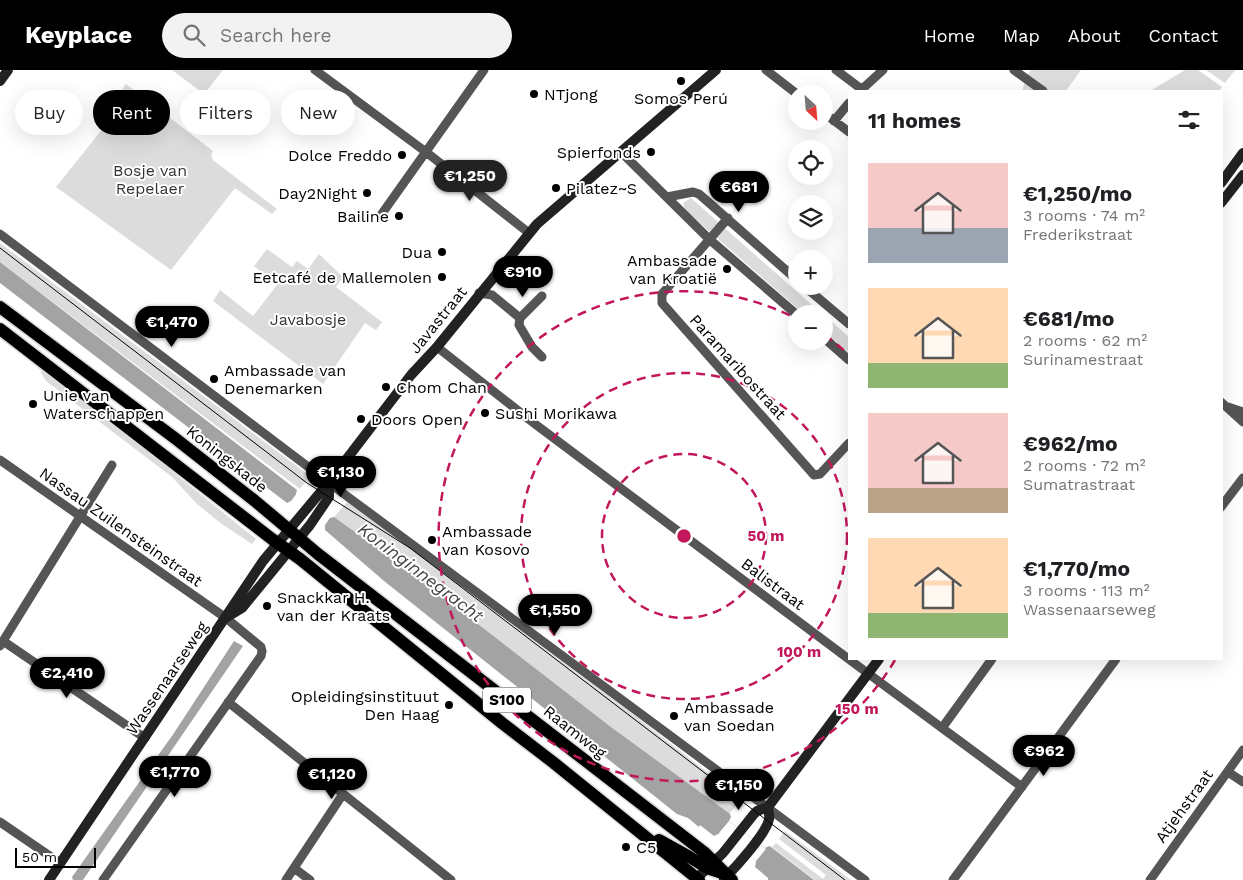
<!DOCTYPE html>
<meta charset="utf-8">
<style>
body{margin:0;font-family:"Work Sans",sans-serif;background:#f2f2f2;color:#202124;height:100vh;display:flex;flex-direction:column;font-size:19px;white-space:nowrap}
*{box-sizing:border-box;margin:0}
p{font-size:16px;color:#757577}
.icon{flex:none;width:28px;height:28px;fill:none;stroke:currentColor;stroke-width:2;stroke-linecap:round;stroke-linejoin:round}
.map{position:relative;flex:1;overflow:hidden}
.side{position:absolute;left:848px;top:20px;width:375px;height:570px;display:flex;flex-direction:column;background:#fff;border-radius:0px;box-shadow:0 5px 20px #0002}
.side>*{flex:none}
.top-card{position:absolute;left:15px;top:20px;width:475px;height:45px;display:flex;gap:10px}
.needle{width:32px;rotate:154deg}
.controls{position:absolute;left:788px;top:15px;display:grid;gap:10px}
.controls a{display:grid;place-items:center;width:45px;height:45px;border-radius:50%;background:#fff;box-shadow:0 5px 20px #0002;font-size:25px}
.scale{position:absolute;left:15px;bottom:12px;width:81px;box-sizing:border-box;padding-left:5px;border:2px solid #000;border-top:0;font-size:14px;line-height:18px;white-space:nowrap;color:#000;-webkit-text-stroke:4px #fff;paint-order:stroke}
.price{position:absolute;translate:-50% -42px;padding:0 11px;border-radius:18px;background:#000;color:#fff;font-size:16px;line-height:32px;filter:drop-shadow(0 1px 2px #0008)}
.price::after{content:'';position:absolute;left:50%;top:30px;width:15px;height:11px;margin-left:-8px;background:inherit;clip-path:polygon(0 0,100% 0,50% 100%)}
.price.active{background:#222;color:#fff}
ul{padding:0;list-style:none}
li{display:flex;align-items:center;gap:15px;height:125px;padding:0 20px}
li span{display:grid;place-items:center;flex:none;width:140px;height:100px;border-radius:0px;color:#555}
li>.icon{margin-inline-start:auto}
span .icon{width:60px;height:60px;fill:#fffc;stroke-width:1}
li b{font-size:21px}
h2{display:flex;justify-content:space-between;align-items:center;height:60px;padding:0 20px;font-size:21px}
.tag{padding:0 18px;border-radius:22px;background:#fff;box-shadow:0 5px 20px #0002;font-size:18px;line-height:45px}
.tag.active{background:#000;color:#fff}
header{display:flex;align-items:center;gap:30px;box-sizing:border-box;height:70px;padding:0 25px;background:#000;color:#fff}
header strong{font-size:24px}
nav{display:flex;gap:28px;margin-inline-start:auto;font-size:18px}
.search{width:350px;height:45px;background:#f2f2f2;display:flex;align-items:center;gap:12px;box-sizing:border-box;padding:0 18px;border-radius:28px;color:#757577;font-size:19px}
.map>svg:first-child{display:block}
</style>
<header>
<strong>Keyplace</strong>
<div class="search"><svg class="icon" aria-label="search" viewBox="0 0 24 24"><circle cx="10" cy="10" r="6"/><path d="M15 15l6 6"/></svg>Search here</div>
<nav><a>Home</a><a>Map</a><a>About</a><a>Contact</a></nav>
</header>
<div class="map">
<svg width="1243" height="810" viewBox="0 0 1243 810">
<rect width="100%" height="100%" fill="#fff"/>
<path fill="#dcdcdc" d="M172 0H223L204 24Z
M1031 0H1081L1066 21H1022L1027 6Z
M1185 0H1198L1222 17 1219 21H1150Z
M1206 0H1235L1225 13Z
M126 14 213 81 211 85 213 90 277 139 272 144 235 118 171 200 56 117 112 47 106 42Z
M691 128 822 244H804L685 140 683 133Z
M0 173 310 406 300 419 0 192Z
M267 179 292 197 297 191 308 199 319 184 343 207 336 217 382 252 376 260 365 253 323 314 213 231 220 220 253 246 277 215 254 196Z
M824 245 849 267V283L824 261Z
M42 297 256 469 252 474 219 452 196 433 172 407 46 311 41 303Z
M347 432 630 642 742 729 729 744 611 657 403 496 334 447Z
M785 761 851 810H815L772 777 776 773 823 809 826 805 779 769Z"/>
<path fill="#a3a3a3" d="M0 192 297 420 296 424 330 448 334 447 403 496 611 657 730 744 731 747 729 751 765 778 769 776 771 777 814 810H768V808L755 797 756 791 720 763 714 766 700 755 699 757 688 748 677 744 384 511 325 460V456L291 431 287 433 0 213Z
M234 571 243 576 83 810H73L72 807 77 800 174 663Z"/>
<path fill="#fff" d="M299 420V423L330 445H332L323 458 289 434Z
M729 751 766 779 756 791 719 763Z"/>
<g fill="none" stroke-linecap="round" stroke-linejoin="round">
<defs>
<path id="primary" d="M0 237 176 369 255 431 318 484 705 783 732 810
M0 259 272 469 300 489 502 653 554 693 699 810
M659 770 688 786 707 798 728 805"/>
</defs>
<use href="#primary" stroke="#dbdbdb" stroke-width="15"/>
<path stroke="#555" stroke-width="9" d="M315 0 426 82 529 163
M766 0 797 24
M836 0 864 21
M1014 0 1043 21
M860 21 883 0
M824 43 849 62
M834 51 849 33
M621 82 709 169 796 244
M667 127 693 122 699 124 796 209
M381 145 484 0
M728 148 662 224V233L814 405 820 404 849 373
M0 164 344 424 865 810
M804 216 849 254
M479 223 492 225 520 248 519 255 532 277 542 287
M520 248 542 226
M824 268 849 290
M437 277 535 354 858 596 1022 717
M1221 332 1243 352
M1228 337 1243 342
M0 390 226 548 261 577 262 581 261 586 103 810
M1221 437 1243 408
M3 571 145 668
M0 576 112 395
M228 632 451 810
M942 658 992 589
M1228 702 1243 712
M0 752 60 793
M294 798 310 810
M286 810 343 724
M953 810 1116 589
M1150 810 1243 680"/>
<path stroke="#222" stroke-width="10" d="M0 11 8 0
M1221 113 1243 83
M1221 133 1243 105
M227 547 242 538 310 455 329 427V412
M697 808 723 783 754 744 757 741 768 737 879 589
M724 809C735 798 767 763 769 749 770 746 768 741 768 737
M49 810 263 491 329 412 411 305 437 277 537 154 716 0"/>
<use href="#primary" stroke="#000" stroke-width="12"/>
<path stroke="#000" stroke-width="1" d="M0 178 307 413 410 478 845 810"/>
</g>
<g fill="none" stroke="#c2185b" stroke-width="2.5" stroke-dasharray="9 6">
<circle cx="684" cy="466" r="82"/>
<circle cx="684" cy="466" r="163"/>
<path d="M895 590A245 245 0 1 1 795 248M825 265A245 245 0 0 1 848 284"/>
</g>
<g fill="#000" stroke="#fff" stroke-width="2">
<circle cx="681" cy="11" r="5"/>
<circle cx="534" cy="24" r="5"/>
<circle cx="651" cy="82" r="5"/>
<circle cx="402" cy="85" r="5"/>
<circle cx="556" cy="118" r="5"/>
<circle cx="367" cy="123" r="5"/>
<circle cx="399" cy="146" r="5"/>
<circle cx="442" cy="182" r="5"/>
<circle cx="727" cy="199" r="5"/>
<circle cx="442" cy="207" r="5"/>
<circle cx="214" cy="309" r="5"/>
<circle cx="386" cy="317" r="5"/>
<circle cx="33" cy="334" r="5"/>
<circle cx="485" cy="343" r="5"/>
<circle cx="361" cy="349" r="5"/>
<circle cx="432" cy="470" r="5"/>
<circle cx="267" cy="536" r="5"/>
<circle cx="449" cy="635" r="5"/>
<circle cx="674" cy="646" r="5"/>
<circle cx="626" cy="777" r="5"/>
</g>
<g text-anchor="middle" dominant-baseline="central" stroke-width="4" stroke-linejoin="round" paint-order="stroke">
<rect fill="#fff" stroke="#4c4c4c" stroke-width="1" x="483" y="617.5" width="48" height="25" rx="4"/>
<g font-size="15" font-weight="bold" fill="#000">
<text x="507" y="630">S100</text>
</g>
<g font-size="16" fill="#000" stroke="#fff" text-anchor="start">
<text x="544" y="24">NTjong</text>
<text x="681" y="28" text-anchor="middle">Somos Perú</text>
<text x="641" y="82" text-anchor="end">Spierfonds</text>
<text x="392" y="85" text-anchor="end">Dolce Freddo</text>
<text x="566" y="118">Pilatez~S</text>
<text x="357" y="123" text-anchor="end">Day2Night</text>
<text x="389" y="146" text-anchor="end">Bailine</text>
<text x="432" y="182" text-anchor="end">Dua</text>
<text x="717" y="190" text-anchor="end">Ambassade<tspan x="717" dy="18">van Kroatië</tspan></text>
<text x="432" y="207" text-anchor="end">Eetcafé de Mallemolen</text>
<text x="224" y="300">Ambassade van<tspan x="224" dy="18">Denemarken</tspan></text>
<text x="396" y="317">Chom Chan</text>
<text x="43" y="325">Unie van<tspan x="43" dy="18">Waterschappen</tspan></text>
<text x="495" y="343">Sushi Morikawa</text>
<text x="371" y="349">Doors Open</text>
<text x="442" y="461">Ambassade<tspan x="442" dy="18">van Kosovo</tspan></text>
<text x="277" y="527">Snackkar H.<tspan x="277" dy="18">van der Kraats</tspan></text>
<text x="439" y="626" text-anchor="end">Opleidingsinstituut<tspan x="439" dy="18">Den Haag</tspan></text>
<text x="684" y="637">Ambassade<tspan x="684" dy="18">van Soedan</tspan></text>
<text x="636" y="777">C5</text>
</g>
<g font-size="16" fill="#333" stroke="#fff">
<text x="150" y="100">Bosje van<tspan x="150" dy="18">Repelaer</tspan></text>
<text x="308" y="249">Javabosje</text>
</g>
<g font-size="16" fill="#000" stroke="#fff">
<text transform="translate(438 250) rotate(-51)">Javastraat</text>
<text transform="translate(738 297) rotate(48)">Paramaribostraat</text>
<text transform="translate(227 389) rotate(38)">Koningskade</text>
<text transform="translate(121 457) rotate(35)">Nassau Zuilensteinstraat</text>
<text transform="translate(773 514) rotate(37)">Balistraat</text>
<text transform="translate(167 608) rotate(-56)">Wassenaarseweg</text>
<text transform="translate(575 662) rotate(38)">Raamweg</text>
<text transform="translate(1184 736) rotate(-54)">Atjehstraat</text>
</g>
<g font-size="18" font-style="italic" fill="#444" stroke="#fff">
<text transform="translate(421 502) rotate(37)">Koninginnegracht</text>
</g>
</g>
<circle cx="684" cy="466" r="8" fill="#c2185b" stroke="#fff" stroke-width="2.5"/>
<g font-size="15" text-anchor="middle" font-weight="bold" fill="#c2185b" stroke="#fff" stroke-width="4" stroke-linejoin="round" paint-order="stroke">
<text x="766" y="471">50 m</text>
<text x="799" y="587">100 m</text>
<text x="857" y="644">150 m</text>
</g>
</svg>
<div class="controls">
<a><svg class="needle" viewBox="-14 -14 28 28"><path d="M0-13l5 13h-10z" fill="#e53935"/><path d="M0 13l5-13h-10z" fill="#757577"/></svg></a>
<a><svg class="icon" aria-label="locate" viewBox="0 0 24 24"><circle cx="12" cy="12" r="6"/><path d="M12 2v4M12 18v4M2 12h4M18 12h4"/></svg></a>
<a><svg class="icon" aria-label="layers" viewBox="0 0 24 24"><path d="M12 4l9 5-9 5-9-5zM3 14l9 5 9-5"/></svg></a>
<a>+</a>
<a>−</a>
</div>
<div class="scale">50 m</div>
<b class="price active" style="left:470px;top:132px">€1,250</b>
<b class="price" style="left:739px;top:143px">€681</b>
<b class="price" style="left:523px;top:228px">€910</b>
<b class="price" style="left:172px;top:278px">€1,470</b>
<b class="price" style="left:341px;top:428px">€1,130</b>
<b class="price" style="left:555px;top:566px">€1,550</b>
<b class="price" style="left:67px;top:629px">€2,410</b>
<b class="price" style="left:1044px;top:707px">€962</b>
<b class="price" style="left:175px;top:728px">€1,770</b>
<b class="price" style="left:332px;top:730px">€1,120</b>
<b class="price" style="left:739px;top:741px">€1,150</b>
<div class="top-card">
<a class="tag">Buy</a>
<a class="tag active">Rent</a>
<a class="tag">Filters</a>
<a class="tag">New</a>
</div>
<section class="side">
<h2>11 homes<svg class="icon" aria-label="filters" viewBox="0 0 24 24"><path d="M4 7h16M4 17h16"/><circle cx="9" cy="7" r="2"/><circle cx="15" cy="17" r="2"/></svg></h2>
<ul>
<li><span style="background:linear-gradient(#f6c9c9 65%,#9aa5b1 0)"><svg class="icon" aria-label="home" viewBox="0 0 24 24"><path d="M3 11l9-7 9 7M6 9v11h12V9"/></svg></span><div><b>€1,250/mo</b><p>3 rooms · 74 m²</p><p>Frederikstraat</p></div></li>
<li><span style="background:linear-gradient(#ffd9b3 75%,#8fb573 0)"><svg class="icon" aria-label="home" viewBox="0 0 24 24"><path d="M3 11l9-7 9 7M6 9v11h12V9"/></svg></span><div><b>€681/mo</b><p>2 rooms · 62 m²</p><p>Surinamestraat</p></div></li>
<li><span style="background:linear-gradient(#f6c9c9 75%,#b9a48a 0)"><svg class="icon" aria-label="home" viewBox="0 0 24 24"><path d="M3 11l9-7 9 7M6 9v11h12V9"/></svg></span><div><b>€962/mo</b><p>2 rooms · 72 m²</p><p>Sumatrastraat</p></div></li>
<li><span style="background:linear-gradient(#ffd9b3 75%,#8fb573 0)"><svg class="icon" aria-label="home" viewBox="0 0 24 24"><path d="M3 11l9-7 9 7M6 9v11h12V9"/></svg></span><div><b>€1,770/mo</b><p>3 rooms · 113 m²</p><p>Wassenaarseweg</p></div></li>
</ul>
</section>
</div>
